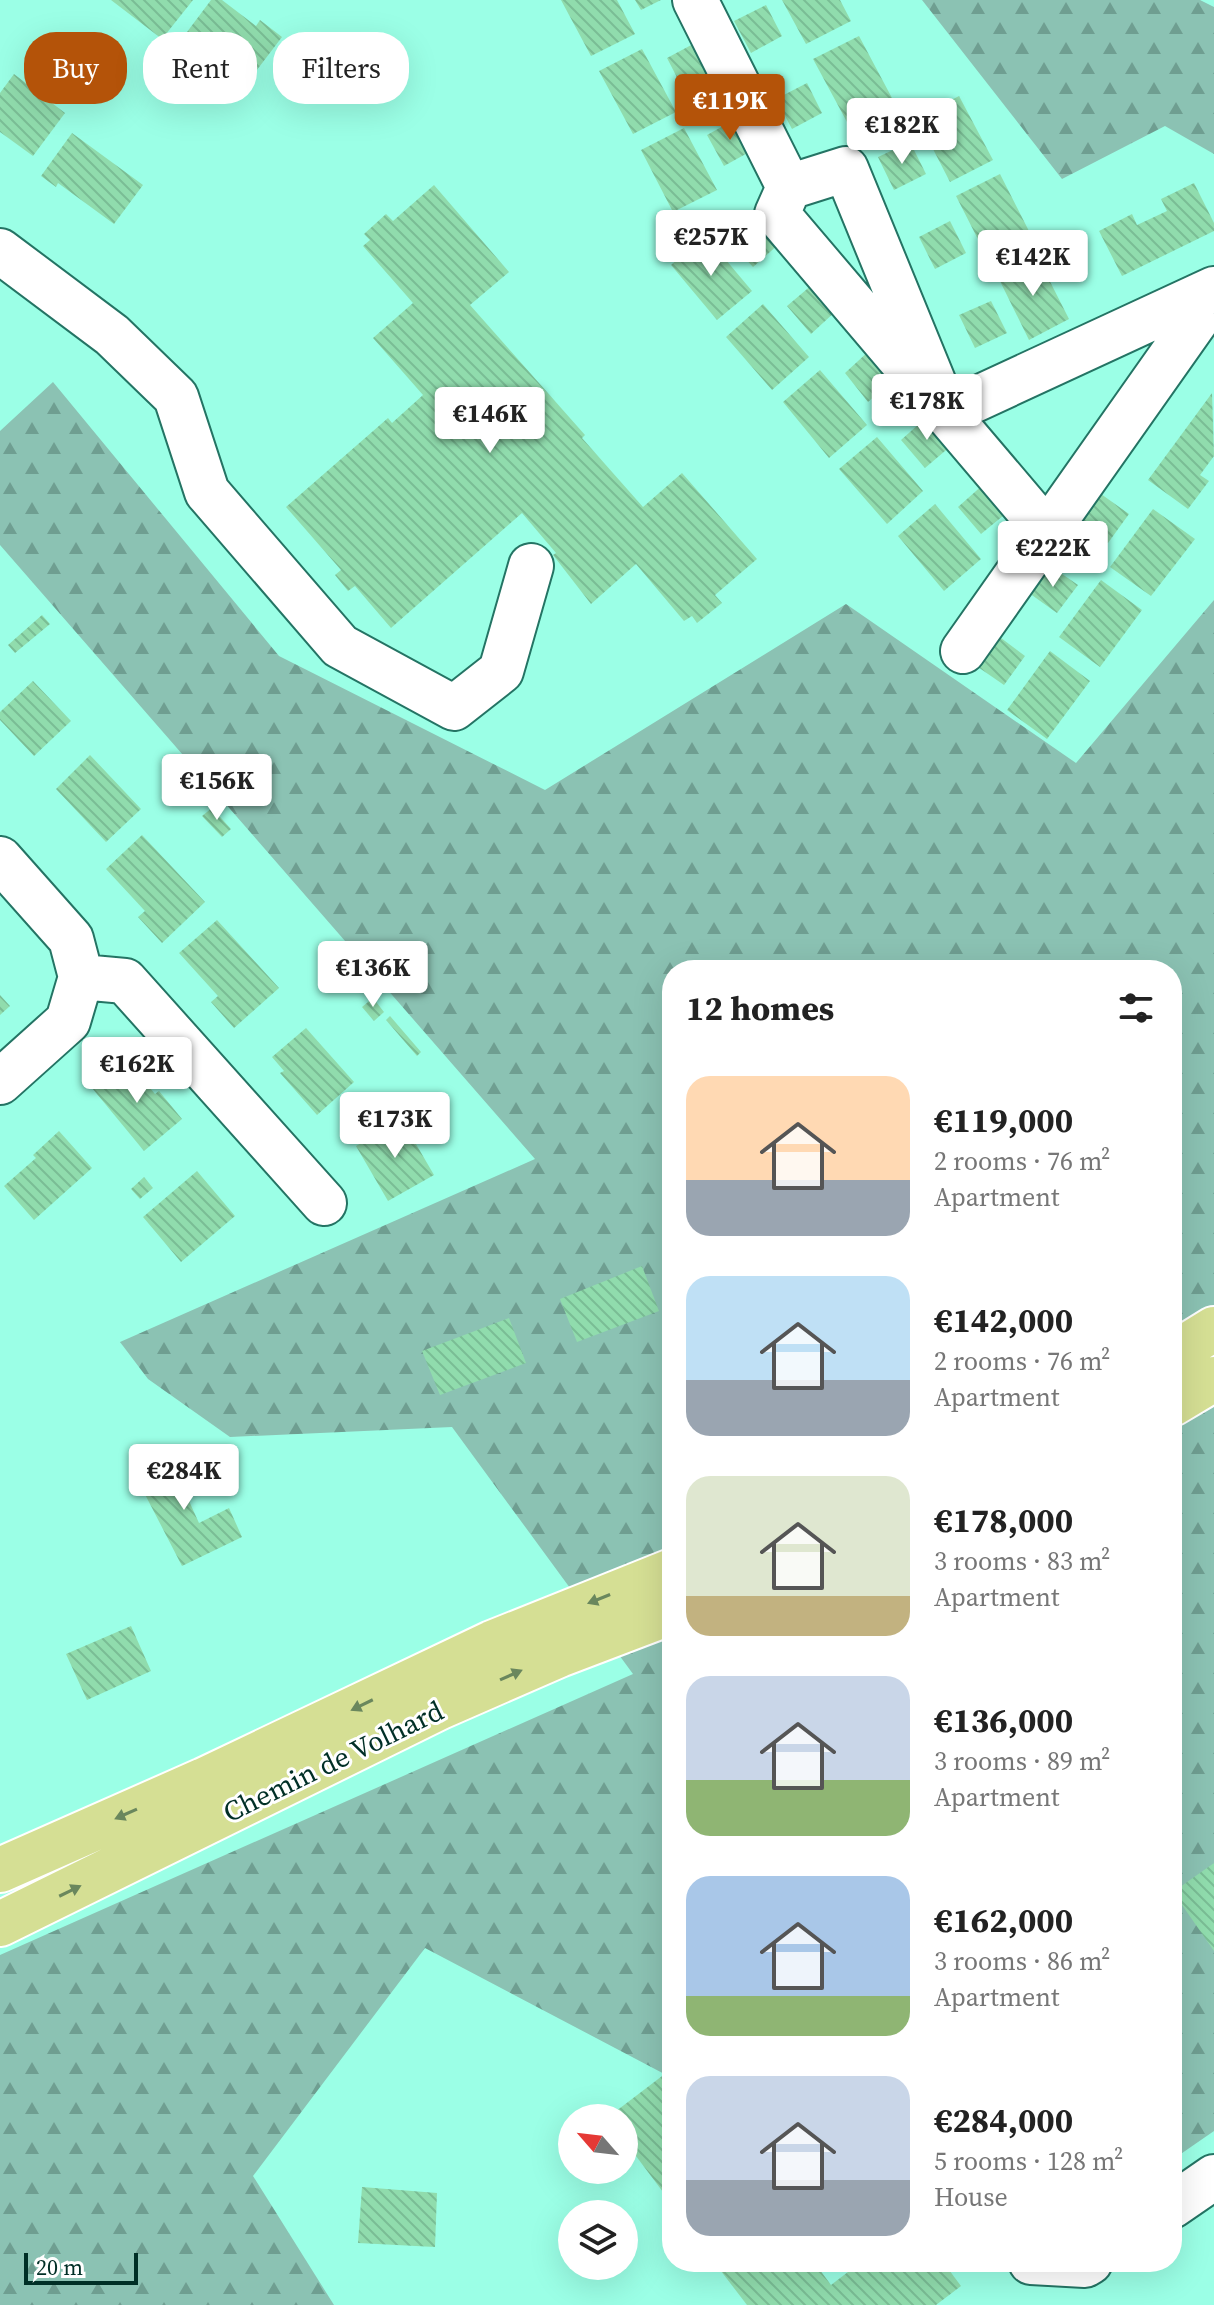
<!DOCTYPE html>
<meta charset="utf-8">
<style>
body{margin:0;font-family:"Source Serif 4",serif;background:#f2f2f2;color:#222;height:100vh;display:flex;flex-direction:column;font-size:30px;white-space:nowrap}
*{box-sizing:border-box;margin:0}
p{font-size:26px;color:#767676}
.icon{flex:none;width:44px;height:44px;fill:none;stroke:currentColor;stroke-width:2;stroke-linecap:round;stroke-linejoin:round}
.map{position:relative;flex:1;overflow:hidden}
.sheet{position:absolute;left:662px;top:960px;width:520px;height:1312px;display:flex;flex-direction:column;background:#fff;border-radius:32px;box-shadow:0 8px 32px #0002}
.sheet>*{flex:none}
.banner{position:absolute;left:24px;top:32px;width:518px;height:72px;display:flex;gap:16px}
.needle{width:52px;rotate:298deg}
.buttons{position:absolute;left:558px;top:2104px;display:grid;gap:16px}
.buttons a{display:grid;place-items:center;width:80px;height:80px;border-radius:50%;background:#fff;box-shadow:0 8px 32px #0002;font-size:40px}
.scale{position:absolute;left:24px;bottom:20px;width:114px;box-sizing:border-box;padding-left:8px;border:4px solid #002f26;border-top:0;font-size:22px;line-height:28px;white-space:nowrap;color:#002f26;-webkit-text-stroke:6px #fff;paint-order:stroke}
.price{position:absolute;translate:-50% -68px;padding:0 18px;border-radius:8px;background:#fff;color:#222;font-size:26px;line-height:52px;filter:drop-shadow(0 2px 4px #0008)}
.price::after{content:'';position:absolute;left:50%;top:48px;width:24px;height:18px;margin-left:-12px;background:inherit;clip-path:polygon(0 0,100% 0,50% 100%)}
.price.on{background:#b45309;color:#fff}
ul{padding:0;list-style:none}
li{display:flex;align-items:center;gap:24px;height:200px;padding:0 24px}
li span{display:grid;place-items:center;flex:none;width:224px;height:160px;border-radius:24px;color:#555}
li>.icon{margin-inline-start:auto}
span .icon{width:96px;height:96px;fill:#fffc;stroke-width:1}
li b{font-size:34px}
h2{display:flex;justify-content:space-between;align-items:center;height:96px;padding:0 24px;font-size:34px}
.chip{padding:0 28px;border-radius:32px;background:#fff;box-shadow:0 8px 32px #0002;font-size:28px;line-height:72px}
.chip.on{background:#b45309;color:#fff}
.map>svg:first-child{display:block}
</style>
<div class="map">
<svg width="1214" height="2305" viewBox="0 0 1214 2305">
<defs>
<pattern id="forest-firs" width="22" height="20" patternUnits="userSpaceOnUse" patternTransform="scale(2)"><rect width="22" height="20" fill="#8bc2b3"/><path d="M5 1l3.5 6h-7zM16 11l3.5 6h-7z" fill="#6f9e91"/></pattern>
<pattern id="building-back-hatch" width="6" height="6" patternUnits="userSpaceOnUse" patternTransform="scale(2)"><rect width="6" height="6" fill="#90dcad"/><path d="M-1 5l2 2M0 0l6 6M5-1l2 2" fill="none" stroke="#7abd95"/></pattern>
</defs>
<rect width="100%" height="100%" fill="#9bffe6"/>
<path fill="url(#forest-firs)" d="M922 0H1200L1214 7V154L1165 126 1062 179Z
M53 382 279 656 545 790 846 604 1076 763 1214 600V2131L1172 2160V970H672V2078L425 1948 253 2176 334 2305H0V1955L633 1674 452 1427 230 1437 148 1379 120 1342 535 1159 0 545V431Z"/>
<path fill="url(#building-back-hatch)" d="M111 0H193L162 39Z
M211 0H222L256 26 260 20 282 37 250 79 187 32Z
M561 0H617L635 34 591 56Z
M635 0H661L641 10Z
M782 0H840L851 21 806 44Z
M766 5 782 36 751 53 734 21Z
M859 36 892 98 847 122 813 59Z
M695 43 712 74 683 89 667 58Z
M642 49 676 112 633 134 599 71Z
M14 74 65 113 33 156 0 132V93Z
M807 83 822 113 792 129 776 99Z
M959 96 993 160 950 182 917 118Z
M736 119 753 150 724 166 707 135Z
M684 128 717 190 673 212 641 150Z
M72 133 143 185 114 224 58 183 56 187 41 176Z
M910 142 926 174 894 190 878 157Z
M1000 174 1033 239 989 261 956 196Z
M1194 183 1214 223V231L1122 276 1099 231 1132 214 1137 225 1167 211 1161 199Z
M434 185 509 272 470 305 585 435 582 438 643 507 682 473 757 559 715 595 722 603 697 623 692 616 684 621 636 564 591 604 553 555 556 553 522 513 391 628 355 586 348 591 335 575 341 570 286 507 388 418 392 423 423 395 373 338 413 303 363 246 370 240 364 234 386 214 393 221Z
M755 218 779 244 753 267 729 241Z
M950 221 966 253 935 269 919 237Z
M705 235 752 291 717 320 671 265Z
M1037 256 1069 319 1029 340 997 275Z
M813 284 836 311 811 334 787 306Z
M991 301 1007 333 975 348 959 315Z
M763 304 809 357 772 390 726 337Z
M870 350 895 378 868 402 845 373Z
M820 370 867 425 829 458 783 402Z
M1212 393 1214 456 1200 475 1209 481 1188 509 1148 480Z
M928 416 952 445 925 468 901 440Z
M877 437 923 491 887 524 839 469Z
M985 483 1009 511 981 534 958 507Z
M1101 494 1129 514 1108 543 1080 522Z
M935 504 981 559 944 591 898 536Z
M1153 509 1195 539 1151 596 1110 567Z
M1049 565 1078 585 1057 613 1029 593Z
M1101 580 1142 610 1100 667 1059 637Z
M42 615 50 624 15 653 8 645Z
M997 635 1025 656 1004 685 975 665Z
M1050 651 1090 681 1047 739 1007 710Z
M33 681 71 721 34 756 0 720V712Z
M90 755 141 809 106 842 56 789Z
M212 808 231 829 222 837 202 816Z
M142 835 205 902 162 943 138 917 145 911 106 869Z
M217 920 279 988 234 1028 211 1002 218 996 179 953Z
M0 995 10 1006 0 1015Z
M373 998 384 1012 374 1021 362 1007Z
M390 1016 421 1052 417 1056 386 1020Z
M306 1028 354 1082 317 1115 280 1073 284 1071 272 1057Z
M126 1059 155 1094 159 1091 182 1119 144 1151 92 1088Z
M402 1120 434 1175 388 1201 356 1146Z
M59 1131 92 1168 34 1220 4 1186 36 1158 33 1155Z
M197 1171 235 1216 181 1262 143 1217Z
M144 1177 153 1188 140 1199 131 1189Z
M642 1266 659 1311 577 1342 560 1299Z
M509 1318 526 1363 440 1395 422 1351Z
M178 1453 194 1485 184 1490 199 1523 229 1508 242 1537 182 1566 135 1475Z
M131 1626 151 1671 87 1700 66 1654Z
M1214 1863V1951L1173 1892Z
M670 2070 672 2073V2204L624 2140V2118H607Z
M362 2187 437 2193 435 2247 358 2243Z
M714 2262H814L831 2285 861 2262H943L961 2286 936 2305H747Z"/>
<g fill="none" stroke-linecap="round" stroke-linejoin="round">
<defs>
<path id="minor" d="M695 0 789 187 777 214 1048 533
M789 187 846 169 946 413 1214 289
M0 251 112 335 176 397 207 492 340 646 454 708 501 671 531 566
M963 651 1214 295
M0 859 71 939 81 977 68 1021 0 1082
M81 977 125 981 324 1203
M1172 2206 1214 2177
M1031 2262 1085 2265 1090 2262"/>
<path id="major" d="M1172 1355 1214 1329
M1172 1404 1214 1379
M0 1870 204 1780 492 1643 672 1571
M0 1924 440 1707 559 1655 672 1612"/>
</defs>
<use href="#minor" stroke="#247464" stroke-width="48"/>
<use href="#major" stroke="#fff" stroke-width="48"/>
<use href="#minor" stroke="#fff" stroke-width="44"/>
<use href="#major" stroke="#d5df94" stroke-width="44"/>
</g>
<defs><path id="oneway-solid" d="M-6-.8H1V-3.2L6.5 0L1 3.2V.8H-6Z" transform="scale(2)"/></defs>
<g fill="#6a875d">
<use href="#oneway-solid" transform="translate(599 1599) rotate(158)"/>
<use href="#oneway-solid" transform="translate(511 1675) rotate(-24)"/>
<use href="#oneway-solid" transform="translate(362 1705) rotate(154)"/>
<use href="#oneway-solid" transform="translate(126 1814) rotate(156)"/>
<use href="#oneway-solid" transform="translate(70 1891) rotate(-26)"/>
</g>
<g text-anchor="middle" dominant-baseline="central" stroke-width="6" stroke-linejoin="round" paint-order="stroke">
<g font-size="28" fill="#002f26" stroke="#fff">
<text transform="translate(333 1761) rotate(-26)">Chemin de Volhard</text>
</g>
</g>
</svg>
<div class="buttons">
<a><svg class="needle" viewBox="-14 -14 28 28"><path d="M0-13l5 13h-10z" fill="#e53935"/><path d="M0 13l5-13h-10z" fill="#767676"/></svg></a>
<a><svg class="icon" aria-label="layers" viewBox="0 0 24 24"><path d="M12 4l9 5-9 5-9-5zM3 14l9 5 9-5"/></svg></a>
</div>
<div class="scale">20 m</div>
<b class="price on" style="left:730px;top:142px">€119K</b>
<b class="price" style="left:902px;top:166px">€182K</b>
<b class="price" style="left:711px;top:278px">€257K</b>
<b class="price" style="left:1033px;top:298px">€142K</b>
<b class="price" style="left:927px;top:442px">€178K</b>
<b class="price" style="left:490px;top:455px">€146K</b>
<b class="price" style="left:1053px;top:589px">€222K</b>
<b class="price" style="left:217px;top:822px">€156K</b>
<b class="price" style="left:373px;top:1009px">€136K</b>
<b class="price" style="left:137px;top:1105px">€162K</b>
<b class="price" style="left:395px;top:1160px">€173K</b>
<b class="price" style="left:184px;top:1512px">€284K</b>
<div class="banner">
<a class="chip on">Buy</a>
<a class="chip">Rent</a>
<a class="chip">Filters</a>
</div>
<section class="sheet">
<h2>12 homes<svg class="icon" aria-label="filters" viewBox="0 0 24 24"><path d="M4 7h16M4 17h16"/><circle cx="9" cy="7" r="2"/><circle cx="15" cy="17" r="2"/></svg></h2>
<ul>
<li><span style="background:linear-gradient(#ffd9b3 65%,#9aa5b1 0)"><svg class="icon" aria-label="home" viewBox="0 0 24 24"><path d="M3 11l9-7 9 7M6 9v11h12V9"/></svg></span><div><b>€119,000</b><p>2 rooms · 76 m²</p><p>Apartment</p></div></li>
<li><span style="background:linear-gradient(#bfe0f5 65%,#9aa5b1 0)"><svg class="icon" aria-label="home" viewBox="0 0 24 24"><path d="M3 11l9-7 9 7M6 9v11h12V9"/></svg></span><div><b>€142,000</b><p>2 rooms · 76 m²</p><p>Apartment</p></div></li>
<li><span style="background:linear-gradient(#dfe7d0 75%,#c2b280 0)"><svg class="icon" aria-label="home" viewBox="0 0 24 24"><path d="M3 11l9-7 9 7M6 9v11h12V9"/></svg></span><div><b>€178,000</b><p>3 rooms · 83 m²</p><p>Apartment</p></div></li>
<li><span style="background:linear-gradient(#c9d6e8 65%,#8fb573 0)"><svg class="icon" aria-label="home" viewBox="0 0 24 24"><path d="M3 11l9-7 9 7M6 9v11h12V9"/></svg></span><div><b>€136,000</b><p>3 rooms · 89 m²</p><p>Apartment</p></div></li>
<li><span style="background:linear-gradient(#a9c7e8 75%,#8fb573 0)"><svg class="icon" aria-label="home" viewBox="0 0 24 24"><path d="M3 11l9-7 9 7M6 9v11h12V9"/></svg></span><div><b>€162,000</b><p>3 rooms · 86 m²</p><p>Apartment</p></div></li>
<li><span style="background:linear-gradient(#c9d6e8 65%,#9aa5b1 0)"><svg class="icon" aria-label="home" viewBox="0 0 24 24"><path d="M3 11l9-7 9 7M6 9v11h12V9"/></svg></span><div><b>€284,000</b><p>5 rooms · 128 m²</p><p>House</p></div></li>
</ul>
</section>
</div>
